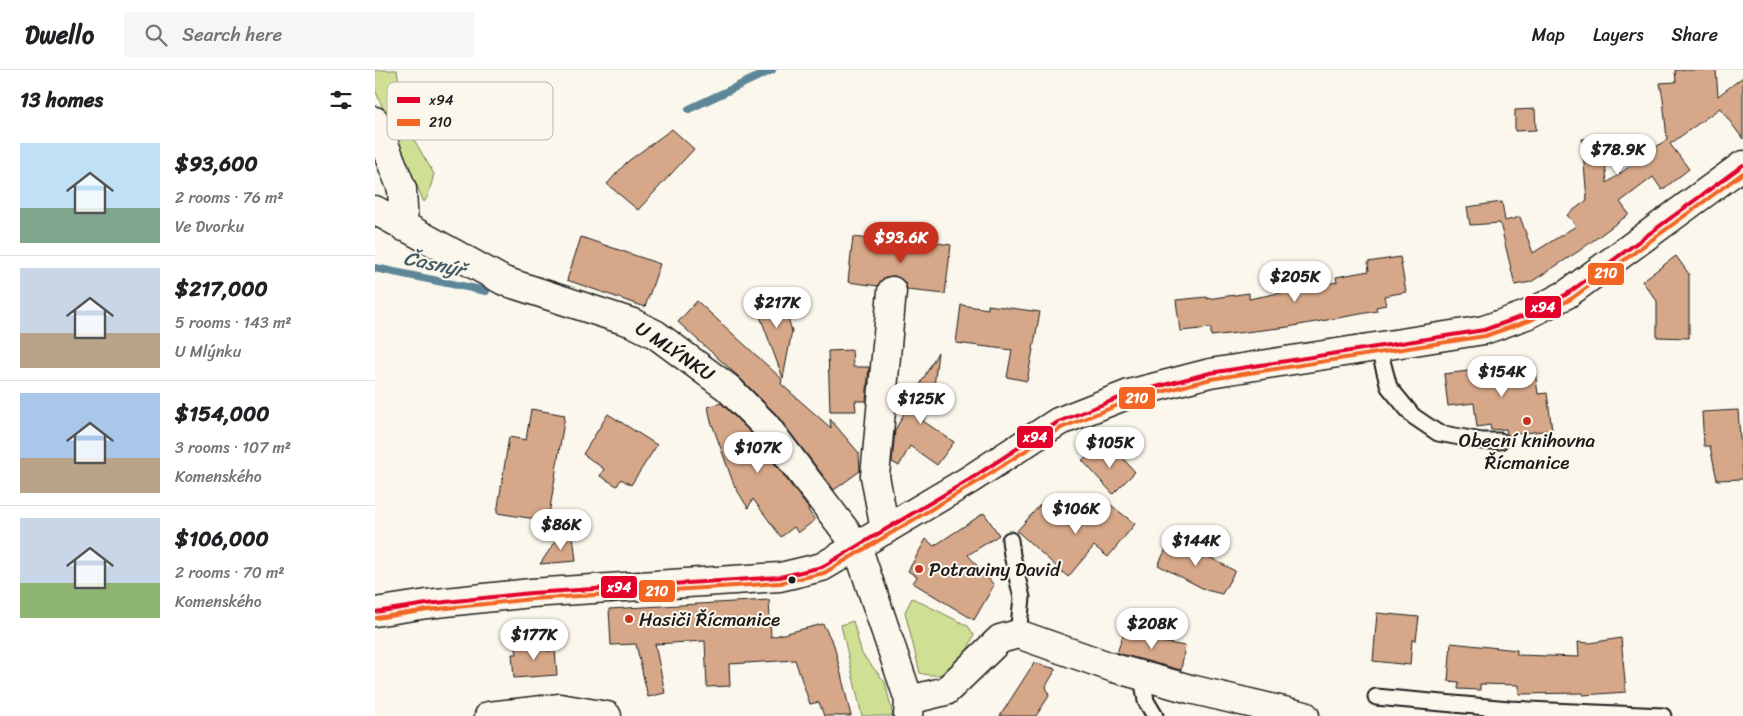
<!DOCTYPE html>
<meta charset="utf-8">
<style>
body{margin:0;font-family:Sriracha,sans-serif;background:#f6f6f6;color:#202124;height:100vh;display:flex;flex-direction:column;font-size:19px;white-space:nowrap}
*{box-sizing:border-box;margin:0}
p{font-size:16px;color:#757577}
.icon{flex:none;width:28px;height:28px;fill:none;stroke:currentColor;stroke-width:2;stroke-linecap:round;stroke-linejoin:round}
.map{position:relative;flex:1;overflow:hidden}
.side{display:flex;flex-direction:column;background:#fff;width:375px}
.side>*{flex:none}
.price{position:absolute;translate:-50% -42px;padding:0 11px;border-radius:18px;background:#fff;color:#222;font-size:16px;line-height:32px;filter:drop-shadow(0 1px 2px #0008)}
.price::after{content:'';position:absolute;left:50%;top:30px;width:15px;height:11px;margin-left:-8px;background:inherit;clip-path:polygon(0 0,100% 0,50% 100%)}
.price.selected{background:#c8321e;color:#fff}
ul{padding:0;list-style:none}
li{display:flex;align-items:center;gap:15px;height:125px;padding:0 20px}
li+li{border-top:1px solid #e0e0e0}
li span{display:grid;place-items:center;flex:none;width:140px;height:100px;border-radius:0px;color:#555}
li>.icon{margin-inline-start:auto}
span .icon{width:60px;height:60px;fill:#fffc;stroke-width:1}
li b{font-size:21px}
h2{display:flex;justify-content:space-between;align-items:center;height:60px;padding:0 20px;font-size:21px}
header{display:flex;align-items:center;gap:30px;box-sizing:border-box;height:70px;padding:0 25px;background:#fff;border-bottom:1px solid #e0e0e0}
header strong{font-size:24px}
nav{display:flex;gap:28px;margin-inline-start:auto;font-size:18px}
.search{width:350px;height:45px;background:#f6f6f6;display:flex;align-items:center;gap:12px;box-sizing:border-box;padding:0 18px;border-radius:0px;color:#757577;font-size:19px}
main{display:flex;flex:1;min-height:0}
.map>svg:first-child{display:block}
</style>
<header>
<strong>Dwello</strong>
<div class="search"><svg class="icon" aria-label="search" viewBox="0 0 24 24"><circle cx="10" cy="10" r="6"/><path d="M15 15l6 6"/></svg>Search here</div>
<nav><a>Map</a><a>Layers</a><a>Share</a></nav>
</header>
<main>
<section class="side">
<h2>13 homes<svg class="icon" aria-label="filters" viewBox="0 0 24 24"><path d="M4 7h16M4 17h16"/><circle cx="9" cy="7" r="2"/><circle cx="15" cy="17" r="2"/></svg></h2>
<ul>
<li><span style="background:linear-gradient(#bfe0f5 65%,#7fa58c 0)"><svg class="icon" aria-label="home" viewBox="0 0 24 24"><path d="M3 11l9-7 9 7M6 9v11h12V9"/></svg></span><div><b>$93,600</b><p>2 rooms · 76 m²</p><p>Ve Dvorku</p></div></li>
<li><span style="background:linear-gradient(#c9d6e8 65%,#b9a48a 0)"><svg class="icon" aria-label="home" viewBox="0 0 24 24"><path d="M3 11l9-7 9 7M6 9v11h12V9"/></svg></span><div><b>$217,000</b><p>5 rooms · 143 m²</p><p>U Mlýnku</p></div></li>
<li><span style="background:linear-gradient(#a9c7e8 65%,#b9a48a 0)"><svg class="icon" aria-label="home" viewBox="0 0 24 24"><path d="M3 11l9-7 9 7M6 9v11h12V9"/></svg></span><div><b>$154,000</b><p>3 rooms · 107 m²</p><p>Komenského</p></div></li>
<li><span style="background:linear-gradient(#c9d6e8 65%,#8fb573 0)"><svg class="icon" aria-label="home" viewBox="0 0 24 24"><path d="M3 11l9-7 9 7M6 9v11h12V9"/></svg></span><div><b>$106,000</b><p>2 rooms · 70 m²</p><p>Komenského</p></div></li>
</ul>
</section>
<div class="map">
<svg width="1368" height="646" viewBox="0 0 1368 646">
<rect width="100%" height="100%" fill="#fbf7ec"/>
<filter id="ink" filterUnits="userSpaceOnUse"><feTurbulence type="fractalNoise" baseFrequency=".02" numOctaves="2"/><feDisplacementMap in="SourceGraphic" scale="10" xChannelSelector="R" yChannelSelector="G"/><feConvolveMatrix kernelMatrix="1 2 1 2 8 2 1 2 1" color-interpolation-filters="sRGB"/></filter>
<g filter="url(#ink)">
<path fill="#cfe094" stroke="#767e58" d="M0 0H22L31 56 59 104 53 126 49 132 0 20Z
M537 528 593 556 599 565C595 573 592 583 587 590 579 604 559 608 545 603L530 542Z
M478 551 487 584 510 612 518 646H487L466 555Z"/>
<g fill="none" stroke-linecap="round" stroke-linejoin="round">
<path stroke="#5d8798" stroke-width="8" d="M314 39 397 0
M0 198 111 221"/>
</g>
<path fill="#d6a788" stroke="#1c1c1c" d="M1300 0H1341L1343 26 1368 7V69L1345 38 1295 74 1314 99 1287 120 1278 107 1245 132 1254 144 1204 181 1156 212 1140 215 1125 153 1095 155 1092 137 1127 132 1130 151 1145 147 1158 183 1201 156 1192 145 1212 130 1207 69 1228 67 1232 113 1292 69 1288 29 1285 13 1301 12Z
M1160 39 1161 60 1140 61V40Z
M297 59 319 79 263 140 232 114 252 92Z
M206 167 285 194 270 237 192 210Z
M478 167 535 174 536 169 576 175 570 224 532 220 531 214 526 209 519 206 510 207 503 216 473 212Z
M1301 186 1314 204V268L1282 267V231L1267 211Z
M1025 187 1031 222 1009 226 1011 235 1001 237 1002 241 913 257 836 266V258L805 261 801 230 832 227V229L874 223V229L951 214 962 212 961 207 994 201 993 192Z
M388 229H407L417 261 408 308 382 238 389 236Z
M322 231 407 309 406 314 456 358 455 349 484 383 485 401 459 420 401 344 364 307 303 252Z
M586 235 613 239V235L665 242 652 311 632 307 637 280 581 273Z
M477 280 478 297H494L491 331H480L481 341H455L453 281Z
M563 282 557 335 548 351 579 372 562 395 535 376 524 396 517 392 520 360Z
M1159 293 1163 324 1172 323 1177 360 1132 365 1131 359 1116 360 1115 355 1102 357 1099 333 1073 336 1069 304Z
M346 333 378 365 434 439 433 440 440 450 423 463 419 457 406 467 378 429 373 438 359 415 336 351 333 337Z
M156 339 190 345 173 451 122 443 134 367 151 370Z
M1363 340 1368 409 1342 410 1335 376H1329L1327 342Z
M233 344 282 375 256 415 246 409 242 416 225 406 229 399 208 384Z
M738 377 760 402 738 424 707 390Z
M727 428 760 454 733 487 719 476 693 507 642 461 665 435 701 462Z
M609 443 624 465 593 485 619 515 599 550 538 513 542 507 533 501 551 469 559 476Z
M198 465 201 491 165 494 184 466Z
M797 467 860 501 847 524 831 520 783 495Z
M394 530 396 567 448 554 459 575 476 646H449L444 632 435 634 420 590 354 594 355 616 332 617 330 571 280 574 290 623 273 627 261 574 236 575 234 539Z
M1002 543 1044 547 1041 570H1037L1035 595 998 591Z
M755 559 788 569 787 572 810 576 806 600 742 583 748 565 753 567Z
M154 568 165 575H171L172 581 180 580 182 605 139 608 137 584H142L141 578 149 577Z
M1246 568 1251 622 1208 625V623L1144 624V615L1105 614V620L1083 619 1084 612 1073 611 1076 573 1142 580V585L1204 587 1203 572 1215 573Z
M659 593 681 599 671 616 674 626 661 646H625Z"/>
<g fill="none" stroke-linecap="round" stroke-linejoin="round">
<defs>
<path id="service" d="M1003 276 1014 317 1038 346 1063 363 1107 371H1125
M635 470 637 485 647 528 643 564
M767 606 771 631 780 646
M1001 627 1134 639 1288 646"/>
<path id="minor" d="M0 51 27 119 29 157
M0 140 129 211 258 253 280 264 353 318 390 355 482 476 534 630 533 646
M510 460 500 406 517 221
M534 630 571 621 625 569 643 564 739 598 815 619 930 646
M114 646 185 638 232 646"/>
<path id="secondary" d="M0 542 52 534 156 523 405 507 447 497 594 410 683 352 754 324 835 303 1109 260 1154 244 1192 224 1368 95"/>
</defs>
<use href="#service" stroke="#1c1c1c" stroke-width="19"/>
<use href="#minor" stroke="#1c1c1c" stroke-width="31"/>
<use href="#secondary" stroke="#1c1c1c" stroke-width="31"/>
<use href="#service" stroke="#fbf7ec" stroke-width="15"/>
<use href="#minor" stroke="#fbf7ec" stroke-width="28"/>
<use href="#secondary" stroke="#fbf7ec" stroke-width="28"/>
<defs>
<path id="bus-1" d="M0 542 52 534 156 523 405 507 447 497 594 410 683 352 754 324 835 303 1109 260 1154 244 1192 224 1368 95"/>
<path id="bus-2" d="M1 548 53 540 157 529 405 513 449 503 597 415 686 358 756 330 836 309 1110 266 1156 250 1196 229 1368 103"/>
</defs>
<use href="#bus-1" stroke="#fbf7ec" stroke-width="8"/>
<use href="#bus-2" stroke="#fbf7ec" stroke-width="8"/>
<use href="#bus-1" stroke="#e4002b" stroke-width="4"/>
<use href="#bus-2" stroke="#f26522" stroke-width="4"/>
</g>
</g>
<g fill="#c8321e" stroke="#fbf7ec" stroke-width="2">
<circle cx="1152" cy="351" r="5"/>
<circle cx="544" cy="499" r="5"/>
<circle cx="254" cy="549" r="5"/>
</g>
<circle fill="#1c1c1c" stroke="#fbf7ec" stroke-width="2" cx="417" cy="510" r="4.5"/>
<g text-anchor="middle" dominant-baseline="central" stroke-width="4" stroke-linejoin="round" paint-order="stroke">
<g font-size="19" fill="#1c1c1c" stroke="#fbf7ec">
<text transform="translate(300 281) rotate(34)">U MLÝNKU</text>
</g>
<g font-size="19" fill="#1c1c1c" stroke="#fbf7ec" text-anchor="start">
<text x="1152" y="370" text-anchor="middle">Obecní knihovna<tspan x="1152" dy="22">Řícmanice</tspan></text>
<text x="554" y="499">Potraviny David</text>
<text x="264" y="549">Hasiči Řícmanice</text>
</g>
<g font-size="20" font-style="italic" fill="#425b64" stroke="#fbf7ec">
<text transform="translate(59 194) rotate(12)">Časnýř</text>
</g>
</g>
<rect x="12" y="12" width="166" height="58" rx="8" fill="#fbf7ec" stroke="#b8b5ae" stroke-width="1"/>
<rect x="22" y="27" width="23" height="6" fill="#e4002b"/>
<rect x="22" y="49" width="23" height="7" fill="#f26522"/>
<g font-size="14" fill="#1c1c1c">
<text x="54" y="35">x94</text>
<text x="54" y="57">210</text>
</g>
<g stroke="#fbf7ec" stroke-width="2">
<rect x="1212" y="192" width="38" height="24" rx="5" fill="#f26522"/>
<rect x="1149" y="225" width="38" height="24" rx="5" fill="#e4002b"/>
<rect x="743" y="316" width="38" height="24" rx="5" fill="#f26522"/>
<rect x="641" y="355" width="38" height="24" rx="5" fill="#e4002b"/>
<rect x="225" y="505" width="38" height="24" rx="5" fill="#e4002b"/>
<rect x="263" y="509" width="38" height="24" rx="5" fill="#f26522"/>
</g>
<g font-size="14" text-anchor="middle" font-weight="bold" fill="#fff">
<text x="1231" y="208">210</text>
<text x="1168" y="242">x94</text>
<text x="762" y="333">210</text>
<text x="660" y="372">x94</text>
<text x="244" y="522">x94</text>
<text x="282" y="526">210</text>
</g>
</svg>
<b class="price" style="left:1243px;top:106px">$78.9K</b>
<b class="price selected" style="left:526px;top:194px">$93.6K</b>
<b class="price" style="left:920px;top:233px">$205K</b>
<b class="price" style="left:402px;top:259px">$217K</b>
<b class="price" style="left:1127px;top:328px">$154K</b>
<b class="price" style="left:546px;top:355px">$125K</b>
<b class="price" style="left:735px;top:399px">$105K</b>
<b class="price" style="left:383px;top:404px">$107K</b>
<b class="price" style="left:701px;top:465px">$106K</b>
<b class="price" style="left:186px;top:481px">$86K</b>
<b class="price" style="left:821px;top:497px">$144K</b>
<b class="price" style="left:777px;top:580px">$208K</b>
<b class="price" style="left:159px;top:591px">$177K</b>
</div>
</main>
